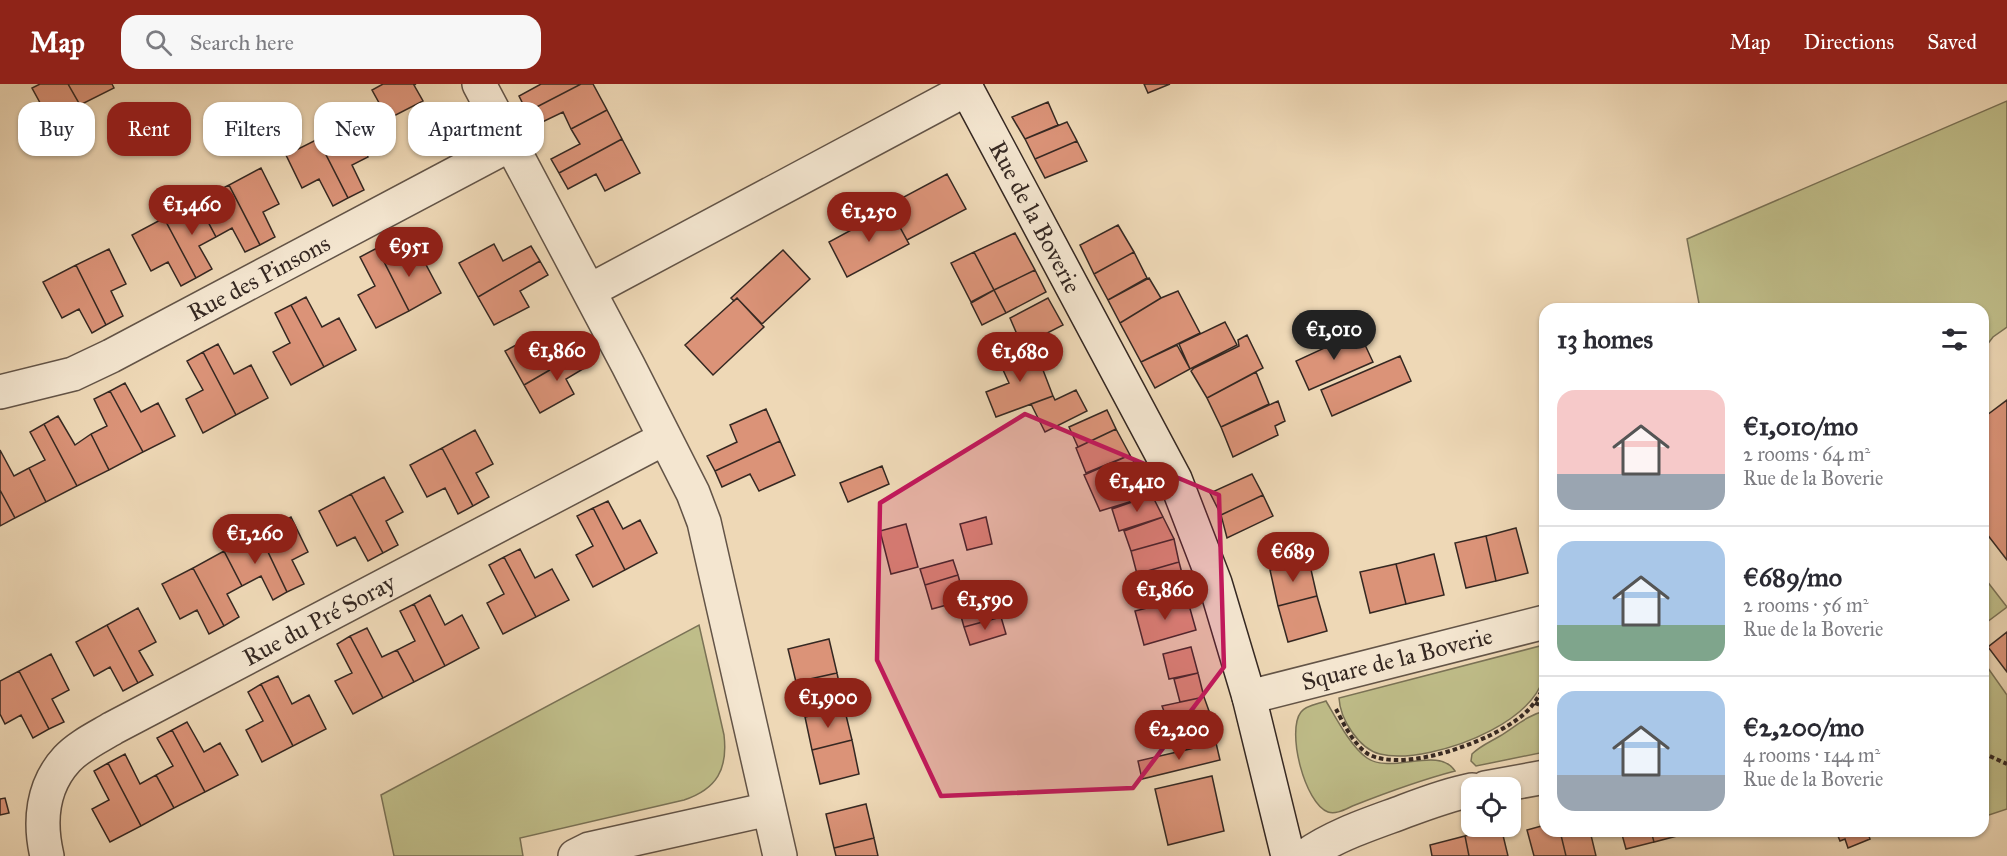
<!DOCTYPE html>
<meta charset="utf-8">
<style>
body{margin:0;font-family:"IM FELL Great Primer",serif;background:#f7f7f7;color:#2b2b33;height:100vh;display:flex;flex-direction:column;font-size:22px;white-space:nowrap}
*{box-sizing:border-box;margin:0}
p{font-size:20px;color:#7c7c81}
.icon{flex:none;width:33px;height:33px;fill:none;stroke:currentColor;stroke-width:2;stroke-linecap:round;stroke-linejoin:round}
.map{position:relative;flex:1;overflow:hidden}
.side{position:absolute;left:1539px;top:219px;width:450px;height:534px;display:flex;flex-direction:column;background:#fff;border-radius:18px;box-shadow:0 2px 4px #0004}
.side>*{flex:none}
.banner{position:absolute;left:18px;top:18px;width:570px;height:54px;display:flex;gap:12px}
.buttons{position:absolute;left:1461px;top:693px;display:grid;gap:12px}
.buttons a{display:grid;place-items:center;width:60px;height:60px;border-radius:12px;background:#fff;box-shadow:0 2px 4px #0004;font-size:30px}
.price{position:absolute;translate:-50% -51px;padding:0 14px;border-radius:21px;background:#8f2418;color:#fff;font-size:20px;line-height:39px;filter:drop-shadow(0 2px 3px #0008)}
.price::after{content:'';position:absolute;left:50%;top:36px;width:18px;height:14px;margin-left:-9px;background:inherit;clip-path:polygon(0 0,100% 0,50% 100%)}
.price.current{background:#222;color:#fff}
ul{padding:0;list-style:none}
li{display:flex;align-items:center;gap:18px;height:150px;padding:0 18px}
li+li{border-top:2px solid #e1e1e2}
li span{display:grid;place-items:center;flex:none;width:168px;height:120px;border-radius:18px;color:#555}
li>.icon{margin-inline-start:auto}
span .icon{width:72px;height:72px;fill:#fffc;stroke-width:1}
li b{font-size:26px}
h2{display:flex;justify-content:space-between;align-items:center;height:72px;padding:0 18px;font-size:26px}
.chip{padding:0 21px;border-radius:18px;background:#fff;box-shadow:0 2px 4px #0004;font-size:21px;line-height:54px}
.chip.current{background:#8f2418;color:#fff}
header{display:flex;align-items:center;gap:36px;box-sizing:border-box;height:84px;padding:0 30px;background:#8f2418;color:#fff}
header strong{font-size:28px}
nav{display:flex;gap:33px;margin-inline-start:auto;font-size:21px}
.search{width:420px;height:54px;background:#f7f7f7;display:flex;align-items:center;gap:15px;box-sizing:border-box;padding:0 21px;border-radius:18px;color:#7c7c81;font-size:22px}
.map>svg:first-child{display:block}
</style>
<header>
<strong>Map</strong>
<div class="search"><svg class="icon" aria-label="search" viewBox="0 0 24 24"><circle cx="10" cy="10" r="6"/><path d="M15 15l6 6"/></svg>Search here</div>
<nav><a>Map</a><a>Directions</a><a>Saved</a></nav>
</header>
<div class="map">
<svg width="2007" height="772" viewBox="0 0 2007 772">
<rect width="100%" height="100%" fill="#eed8b6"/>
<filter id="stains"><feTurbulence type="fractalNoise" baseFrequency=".00333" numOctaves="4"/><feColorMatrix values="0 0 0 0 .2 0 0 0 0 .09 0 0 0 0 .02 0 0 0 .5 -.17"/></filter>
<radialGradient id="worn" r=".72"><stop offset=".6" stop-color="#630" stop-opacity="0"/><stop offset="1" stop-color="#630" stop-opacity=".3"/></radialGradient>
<path fill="#bfbd89" stroke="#7a7256" stroke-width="1.5" d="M2007 17V243L1993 253 1983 266V225H1700L1687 155Z
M1983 492 2007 523 1983 541Z
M699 541 724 651C728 685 717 705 684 716L520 754 523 772H394L381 711Z
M1540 562C1574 630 1429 683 1380 670 1359 665 1340 635 1339 614Z
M1983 577 2007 611V725L1983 733Z
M1326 617C1336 634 1351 663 1367 674 1392 691 1438 661 1455 687 1421 696 1388 708 1355 721 1347 724 1337 731 1328 728 1305 720 1286 647 1301 628 1306 621 1318 620 1326 617Z
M1545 627V668L1476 682 1471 677 1472 670C1480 662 1490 658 1500 652 1515 643 1527 631 1545 627Z"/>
<path fill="#db9378" stroke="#352822" stroke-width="1.5" d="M40 0H68L80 21 50 37 32 4Z
M68 0H112L114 4 80 21Z
M383 0H416L414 1 423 17 388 35 372 6Z
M541 0H581L527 28 519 12Z
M581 0H593L607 26 571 45 563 28 534 42 527 28Z
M1144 0H1170L1148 9Z
M1048 18 1058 41 1025 55 1012 33Z
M607 26 622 55 559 89 551 75 580 60 571 45Z
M350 38 368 73 352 81 364 106 348 114 318 55Z
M1067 38 1077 57 1035 75 1025 55Z
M318 55 348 114 333 122 319 95 302 104 286 71Z
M622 55 640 89 605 107 596 90 568 105 559 89Z
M1077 57 1087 77 1045 94 1035 75Z
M261 84 279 120 263 128 275 153 260 161 229 101Z
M947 90 966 125 907 156 890 125 886 126 885 123Z
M229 101 260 161 245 168 232 144 216 153 197 117Z
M197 117 216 153 199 162 212 185 196 194 164 134Z
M890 125 909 160 847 193 829 158Z
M164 134 196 194 181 202 168 178 151 187 132 151Z
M1118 141 1134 168 1094 190 1080 161Z
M1015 149 1035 186 994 206 974 168Z
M390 157 407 185 424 177 441 209 409 227 377 164Z
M494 160 503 177 531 162 540 177 478 213 459 179Z
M377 164 409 227 376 244 358 211 375 202 360 173Z
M109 165 126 200 111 207 123 232 106 241 76 181Z
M783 166 810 195 762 240 737 214 734 217 731 214Z
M974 168 994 206 971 218 951 179Z
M1134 168 1147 194 1108 216 1094 190Z
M540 177 548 191 520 207 529 223 494 241 478 213Z
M76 181 106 241 92 249 79 225 62 234 43 198Z
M1035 186 1046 208 1006 229 994 206Z
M1149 194 1161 214 1120 239 1108 216Z
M994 206 1006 229 982 241 971 219Z
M1178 207 1200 249 1141 278 1120 239 1161 214Z
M306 213 322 243 339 234 356 266 324 283 291 221Z
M737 214 764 243 713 291 685 261Z
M1048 214 1063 241 1022 262 1010 234Z
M291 221 324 283 291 301 273 268 290 259 275 229Z
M1225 238 1237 261 1190 285 1179 260Z
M540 248 549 264 577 250 586 265 524 301 505 267Z
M1359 248 1373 278 1309 306 1296 277Z
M1247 251 1263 284 1207 314 1191 287 1194 284 1239 262 1238 256Z
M218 260 234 290 251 281 268 314 236 331 203 268Z
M1033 260 1053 312 996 333 986 308 1009 299 999 277Z
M1177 261 1190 285 1155 304 1141 278Z
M586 265 593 279 566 295 574 310 540 329 524 301Z
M203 268 236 331 203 349 186 315 203 306 187 277Z
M1400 272 1411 297 1332 332 1321 306Z
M1256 288 1269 320 1221 343 1207 314Z
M125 299 141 328 158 319 175 352 143 368 110 307Z
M1076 306 1087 327 1045 348 1031 320 1053 312 1055 316Z
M110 307 143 368 109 386 91 350 107 342 94 315Z
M2007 316V476L1983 445V334Z
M1278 317 1285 337 1275 342 1278 351 1233 373 1221 343Z
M766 325 780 357 715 387 707 372 737 358 730 341Z
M1107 326 1116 345 1078 363 1069 343Z
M58 332 75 361 91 350 109 386 77 402 44 340Z
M44 340 77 402 46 418 29 384 45 376 30 348Z
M1116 345 1130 371 1086 389 1076 364Z
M475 346 493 380 476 389 489 413 473 422 442 364Z
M780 357 795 391 759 407 750 390 722 403 715 387Z
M442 364 473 422 458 430 445 404 427 413 410 381Z
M0 366 14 392 29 384 46 418 15 434 0 406Z
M1130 371 1152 411 1100 427 1084 391Z
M882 382 889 400 848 418 840 399Z
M1252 390 1263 411 1221 431 1210 409Z
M384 393 403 428 386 437 398 461 383 469 351 410Z
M0 406 15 434 0 442Z
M351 410 383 469 368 477 355 453 337 462 319 427Z
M1152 411 1163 433 1119 447 1112 425Z
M1263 411 1273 432 1227 454 1221 431Z
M608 417 623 445 640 436 657 469 625 486 593 424Z
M593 424 625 486 593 503 576 471 593 462 577 432Z
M291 433 308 468 292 476 304 500 287 508 259 449Z
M986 433 992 460 967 466 960 440Z
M1163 433 1174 455 1131 467 1124 447Z
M906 440 918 483 891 490 880 447Z
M1516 444 1528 489 1496 497 1486 452Z
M259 449 287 508 273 516 261 492 242 502 224 467Z
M1486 452 1496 497 1466 504 1455 459Z
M1174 455 1179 478 1137 490 1131 467Z
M520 465 535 494 552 485 569 516 536 533 504 473Z
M224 467 242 502 227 510 239 533 224 542 193 484Z
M1434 470 1444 511 1406 520 1396 480Z
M504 473 536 533 503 550 487 519 504 510 489 481Z
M953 476 958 491 925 501 920 485Z
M1309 477 1317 512 1278 522 1270 486Z
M1179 478 1186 504 1144 516 1137 490Z
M1396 480 1406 520 1370 529 1360 488Z
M193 484 224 542 209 550 197 526 180 535 162 500Z
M958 491 965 516 932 525 925 501Z
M994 507 1001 533 964 543 957 518Z
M430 511 445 541 462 531 479 564 445 582 414 520Z
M1317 512 1327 547 1288 558 1278 522Z
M1187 514 1196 546 1144 561 1135 527Z
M414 520 445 582 414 598 397 566 415 557 400 527Z
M138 524 156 558 139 567 153 591 138 599 107 541Z
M1001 533 1006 550 970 561 964 543Z
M107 541 138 599 123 607 110 583 94 592 76 558Z
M367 544 382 573 397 566 414 598 383 614 350 552Z
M2007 548V588L1988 563Z
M350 552 383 614 353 630 335 597 352 589 337 560Z
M829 555 837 589 796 598 788 565Z
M1191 563 1198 589 1169 595 1163 570Z
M51 570 69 606 52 615 64 638 49 645 19 587Z
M19 587 49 645 33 654 21 631 5 640 0 630V597Z
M837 589 844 623 805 633 796 598Z
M1198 589 1204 613 1180 618 1174 595Z
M278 592 292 620 309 611 326 645 293 662 261 600Z
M261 600 293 662 262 678 246 646 263 637 248 608Z
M1204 613 1209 627 1169 640 1162 622Z
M844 623 852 656 812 666 805 633Z
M1209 627 1216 659 1177 667 1169 640Z
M187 638 204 668 220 659 238 691 205 708 172 646Z
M172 646 205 708 174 724 156 691 173 682 157 654Z
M852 656 859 690 820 700 812 666Z
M1216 659 1220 676 1142 695 1138 677Z
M125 670 140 700 156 691 174 724 141 742 108 679Z
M108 679 141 742 110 758 92 725 109 716 94 687Z
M1212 692 1224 747 1168 761 1155 705Z
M5 714 9 729 0 731V715Z
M866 720 874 754 834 764 826 730Z
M1545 741V747H1560L1566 772H1534L1527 746Z
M1501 743 1508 772H1469L1465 752Z
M1560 747H1590L1596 772H1566Z
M1621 747H1651L1654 758 1626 765Z
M1651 747H1685V750L1654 758Z
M1836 747H1867L1870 755 1848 764 1845 755 1840 757Z
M1465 752 1469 772H1432L1430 761Z
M874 754 878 772H836L834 764Z"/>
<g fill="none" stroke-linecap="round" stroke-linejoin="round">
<defs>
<path id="street" d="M479 0 628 281 693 409 704 438 780 772
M589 207 967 5
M0 308 73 290 111 272 511 60
M1249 613 1545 538
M1485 704 1545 693
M47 772C39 738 42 702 67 675 79 662 98 653 113 644L665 354
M575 772 589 765 769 725
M1305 772C1334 752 1364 742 1397 730 1421 721 1446 711 1472 706"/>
<path id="secondary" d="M964 0 1175 395 1215 499 1249 613 1288 772"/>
</defs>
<use href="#street" stroke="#635447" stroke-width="36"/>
<use href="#secondary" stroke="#352822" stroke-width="36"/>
<path stroke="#352822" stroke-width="4" stroke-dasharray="4.5 3" stroke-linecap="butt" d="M1535 619 1545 623
M1336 625C1343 639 1354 661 1368 670 1405 690 1495 656 1524 630 1534 621 1540 611 1545 600
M1983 669 2007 680"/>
<use href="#street" stroke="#f4e6d0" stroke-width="33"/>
<use href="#secondary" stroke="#f4e6d0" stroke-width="33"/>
</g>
<path fill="#c2185b" fill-opacity="0.2" stroke="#c2185b" stroke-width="4.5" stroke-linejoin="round" d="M1025 330 1219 411 1224 583 1133 704 941 712 877 576 880 419Z"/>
<g text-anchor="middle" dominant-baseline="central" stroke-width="5" stroke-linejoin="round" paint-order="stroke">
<g font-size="24" fill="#352822" stroke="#f4e6d0">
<text transform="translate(1035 133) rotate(62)">Rue de la Boverie</text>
<text transform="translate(259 194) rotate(-28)">Rue des Pinsons</text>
<text transform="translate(319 536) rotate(-28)">Rue du Pré Soray</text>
<text transform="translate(1397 575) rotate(-14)">Square de la Boverie</text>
</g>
</g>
<rect width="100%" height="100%" filter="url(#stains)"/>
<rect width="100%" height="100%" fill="url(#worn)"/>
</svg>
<div class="buttons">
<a><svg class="icon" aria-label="locate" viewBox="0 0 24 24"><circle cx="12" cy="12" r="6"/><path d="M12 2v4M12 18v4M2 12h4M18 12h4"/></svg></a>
</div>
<b class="price" style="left:192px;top:152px">€1,460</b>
<b class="price" style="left:869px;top:159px">€1,250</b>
<b class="price" style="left:409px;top:194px">€951</b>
<b class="price current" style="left:1334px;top:277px">€1,010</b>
<b class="price" style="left:557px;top:298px">€1,860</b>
<b class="price" style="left:1020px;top:299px">€1,680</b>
<b class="price" style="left:1137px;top:429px">€1,410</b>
<b class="price" style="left:255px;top:481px">€1,260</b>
<b class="price" style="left:1293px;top:499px">€689</b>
<b class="price" style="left:1165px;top:537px">€1,860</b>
<b class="price" style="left:985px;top:547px">€1,590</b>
<b class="price" style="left:828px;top:645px">€1,900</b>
<b class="price" style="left:1179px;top:677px">€2,200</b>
<div class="banner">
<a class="chip">Buy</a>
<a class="chip current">Rent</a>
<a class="chip">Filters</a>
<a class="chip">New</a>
<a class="chip">Apartment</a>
</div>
<section class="side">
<h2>13 homes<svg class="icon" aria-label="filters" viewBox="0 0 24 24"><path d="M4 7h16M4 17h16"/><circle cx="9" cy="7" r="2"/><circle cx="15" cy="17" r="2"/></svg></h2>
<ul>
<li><span style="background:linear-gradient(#f6c9c9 70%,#9aa5b1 0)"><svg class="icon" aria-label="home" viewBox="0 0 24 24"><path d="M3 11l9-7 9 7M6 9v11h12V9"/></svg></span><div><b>€1,010/mo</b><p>2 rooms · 64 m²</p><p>Rue de la Boverie</p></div></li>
<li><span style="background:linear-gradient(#a9c7e8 70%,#7fa58c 0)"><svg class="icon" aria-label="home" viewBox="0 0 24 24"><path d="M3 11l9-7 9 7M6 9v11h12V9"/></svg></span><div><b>€689/mo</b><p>2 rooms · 56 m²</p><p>Rue de la Boverie</p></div></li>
<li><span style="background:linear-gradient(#a9c7e8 70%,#9aa5b1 0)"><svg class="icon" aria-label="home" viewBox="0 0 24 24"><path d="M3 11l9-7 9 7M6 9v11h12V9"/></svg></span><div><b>€2,200/mo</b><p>4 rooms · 144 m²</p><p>Rue de la Boverie</p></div></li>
</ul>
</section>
</div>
